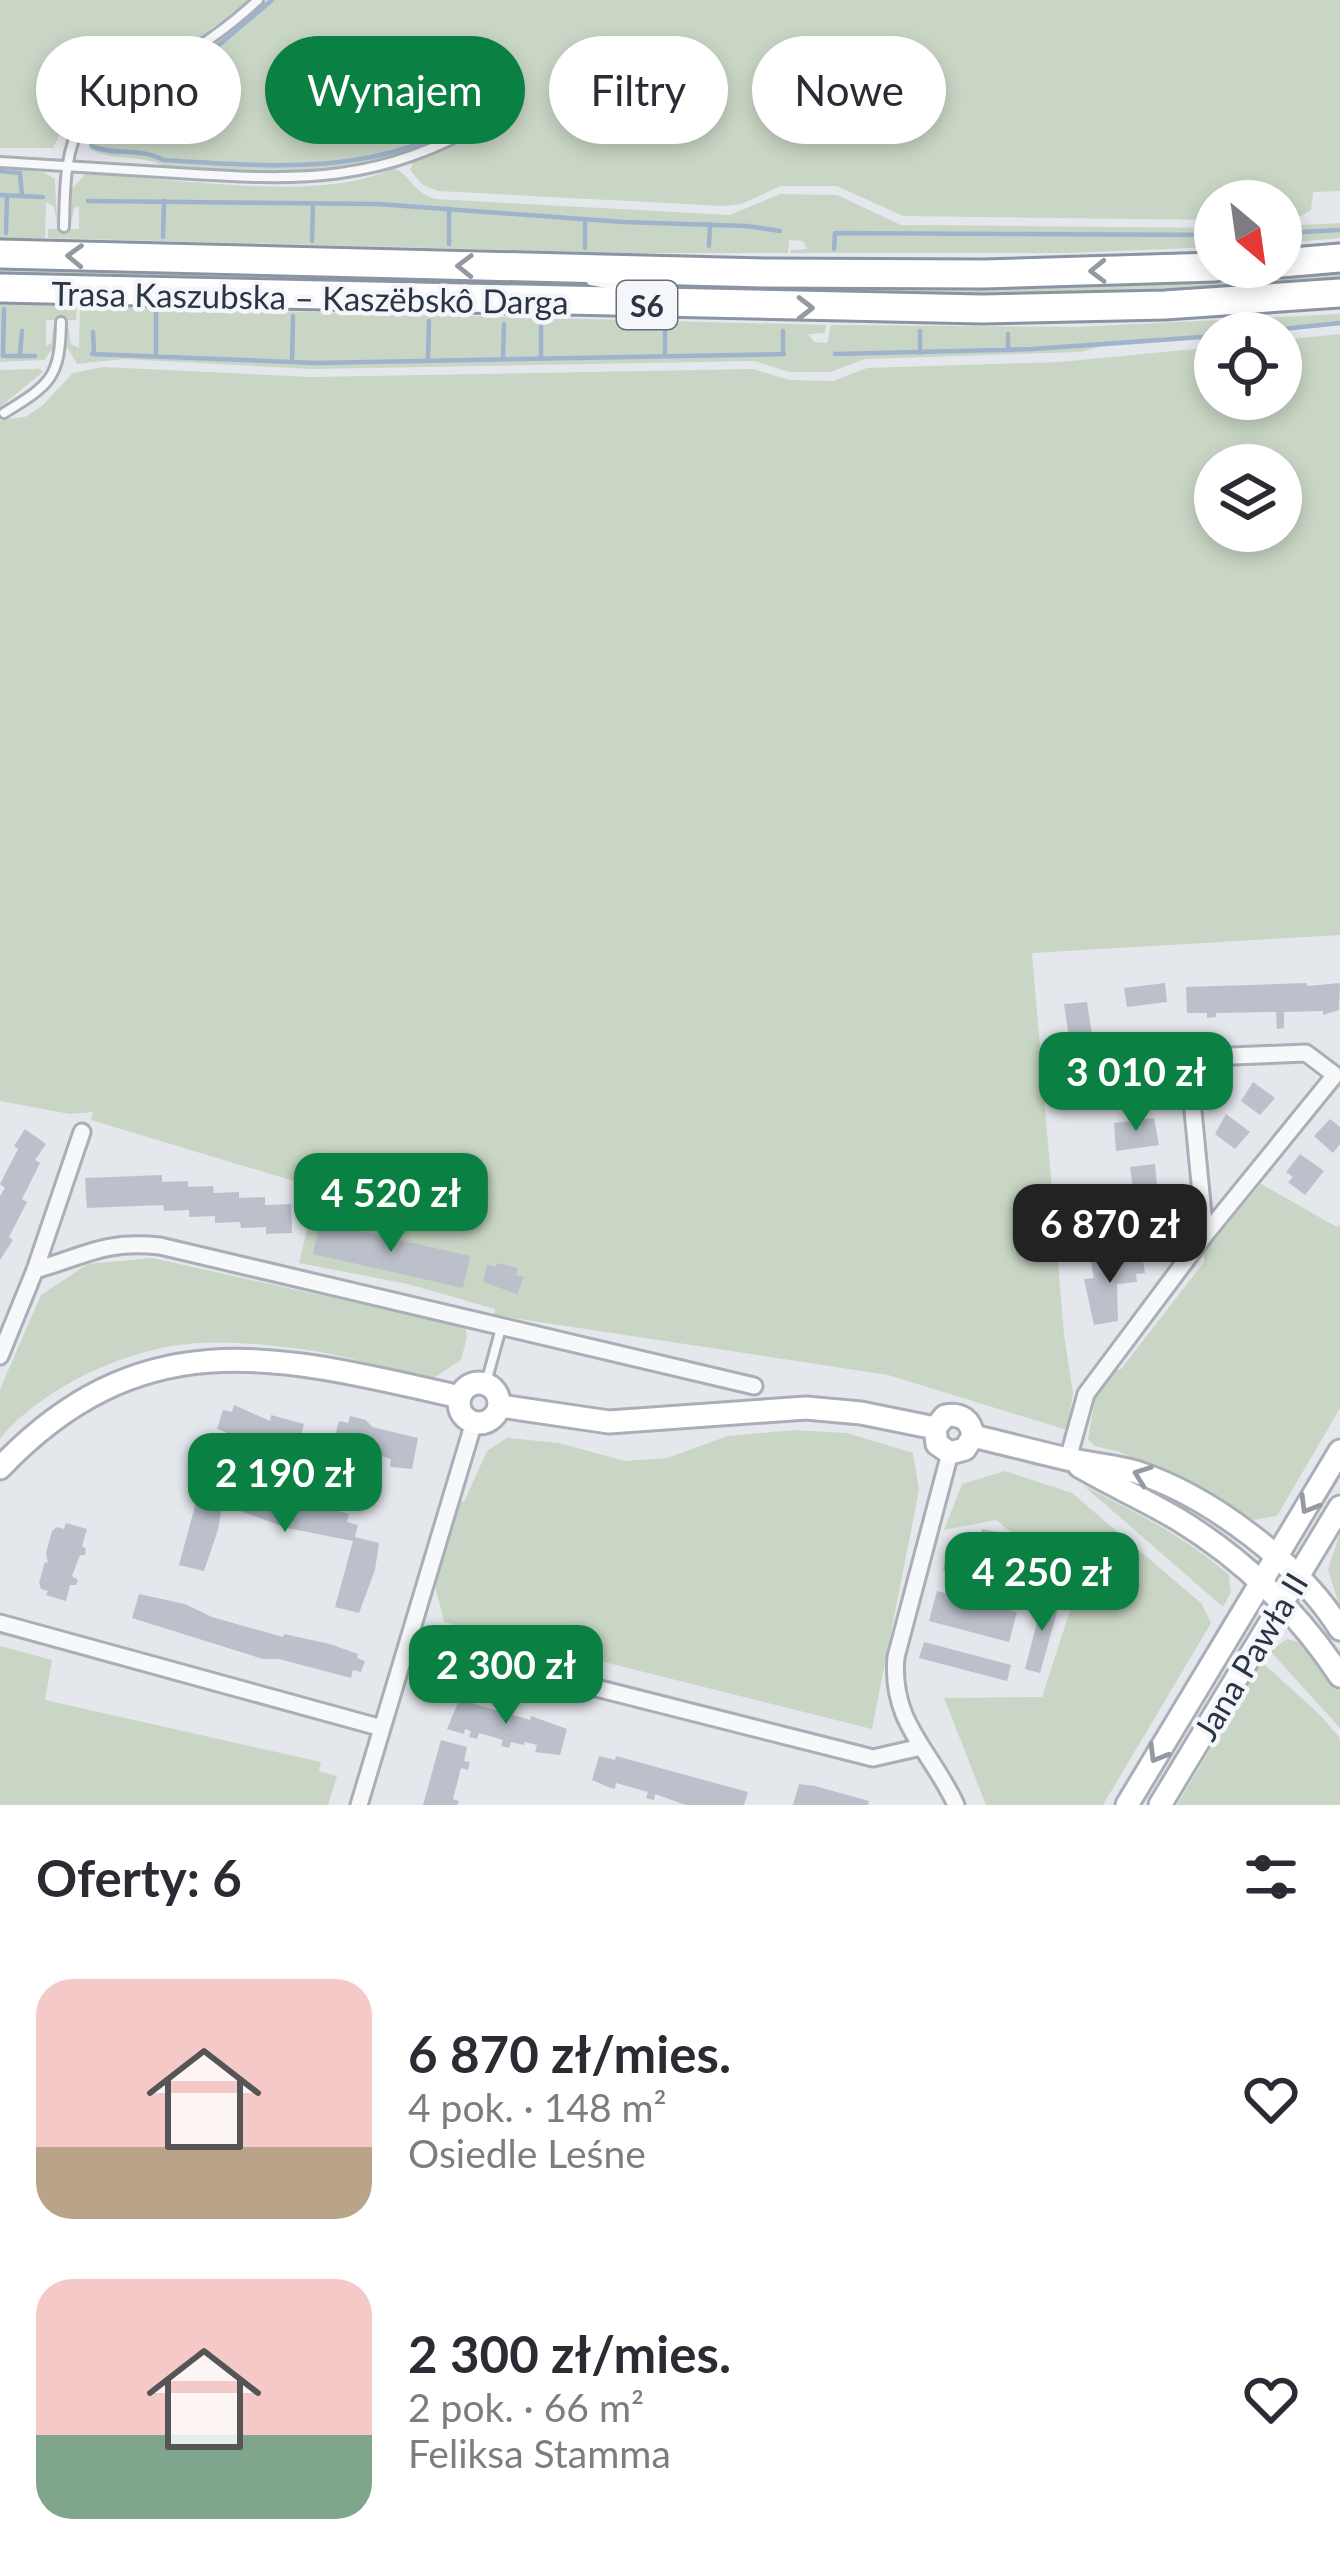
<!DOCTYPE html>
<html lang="pl">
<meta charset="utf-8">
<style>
body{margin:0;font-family:Lato,sans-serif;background:#f7f7f7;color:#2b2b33;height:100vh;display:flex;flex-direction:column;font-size:45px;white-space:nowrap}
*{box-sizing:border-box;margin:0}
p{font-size:39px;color:#7c7c81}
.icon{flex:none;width:66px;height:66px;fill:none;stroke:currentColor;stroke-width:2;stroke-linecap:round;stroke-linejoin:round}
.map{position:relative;height:1805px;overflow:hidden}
.drawer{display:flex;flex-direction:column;background:#fff;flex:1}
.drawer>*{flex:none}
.banner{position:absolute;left:36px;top:36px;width:1269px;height:108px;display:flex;gap:24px}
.needle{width:78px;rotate:151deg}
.fabs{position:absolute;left:1194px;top:180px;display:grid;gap:24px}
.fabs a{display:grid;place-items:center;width:108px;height:108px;border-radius:50%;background:#fff;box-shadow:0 6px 18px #0003;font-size:60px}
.price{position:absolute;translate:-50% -102px;padding:0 27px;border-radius:24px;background:#0b8043;color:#fff;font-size:39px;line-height:78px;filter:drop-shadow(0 3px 6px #0008)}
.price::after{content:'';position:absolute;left:50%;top:72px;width:36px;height:27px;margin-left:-18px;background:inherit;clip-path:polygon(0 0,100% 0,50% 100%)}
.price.active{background:#222;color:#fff}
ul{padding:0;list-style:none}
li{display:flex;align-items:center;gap:36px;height:300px;padding:0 36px}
li span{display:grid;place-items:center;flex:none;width:336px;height:240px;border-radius:36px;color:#555}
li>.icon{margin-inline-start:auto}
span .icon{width:144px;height:144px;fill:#fffc;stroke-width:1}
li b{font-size:51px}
h2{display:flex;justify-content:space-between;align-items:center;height:144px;padding:0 36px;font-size:51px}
.tag{padding:0 42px;border-radius:54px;background:#fff;box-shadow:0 6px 18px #0003;font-size:42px;line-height:108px}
.tag.active{background:#0b8043;color:#fff}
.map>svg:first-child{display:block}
</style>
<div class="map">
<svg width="1340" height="1805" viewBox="0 0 1340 1805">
<rect width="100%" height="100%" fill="#e4e7ec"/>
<path fill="#c9d6c5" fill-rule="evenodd" d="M0 0H249L188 46 87 92 72 111 53 148H0Z
M267 0H1340V191L1313 192 1311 210 1301 216 1281 217V201H1215V220L903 216 837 186H780L742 204 724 206 438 191 423 185 410 170 413 163 464 141 506 113 503 107C471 123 437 142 402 154 324 180 244 171 163 166 139 153 112 162 90 149L86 132 109 102 213 44Z
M393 168C409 173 413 193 436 199L730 215 780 194 837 195 901 225 1215 228V247L1069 253H791V250L807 249 803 241 789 240 788 253H623L48 238V229H79V206L74 208 71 224 72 189 85 174C168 176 320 205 393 168Z
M0 169 43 172 55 179 57 224 54 207 46 202 45 238H0Z
M1340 223V238L1281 243V226Z
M0 266 510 279V289L0 276Z
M1340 271V281C1138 294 936 296 734 295V284L1176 281Z
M0 304 77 306 76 320H46V346L51 343 54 325V347L44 360 0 362Z
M80 306 826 325 825 333 808 334 814 342 827 343 831 325 1078 327 1340 314V325L1264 333H1215V338L1099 347 1080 352 865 359 830 372H789L755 361 312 369 123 359 77 364 67 347 68 325 71 344 79 348Z
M1340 334V935L1032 953 1064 1334 1073 1394 1067 1430 888 1375 494 1315 495 1309 408 1284 299 1263 317 1188 91 1120 93 1112 70 1114 0 1101V420L25 417 42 406 73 373 103 367 311 377 753 369 789 380 833 381 867 368 1060 362 1215 347V399H1281V340ZM1215 465H1281V531H1215Z
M0 370 39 369 43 372 0 407Z
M1261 1184 1337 1227 1340 1225V1408L1277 1516 1254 1520 1237 1514 1182 1480 1120 1452 1094 1446 1088 1439 1096 1394 1112 1371 1121 1369 1204 1262V1252Z
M152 1258 465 1327 467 1337 461 1360 435 1377C392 1372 351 1356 308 1350 269 1345 227 1340 187 1344 124 1350 40 1389 0 1439V1389L41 1295 88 1264Z
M794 1430 847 1433 913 1453 919 1490 872 1729 444 1622 434 1582 459 1501 464 1502 487 1451 507 1438 559 1443 625 1461 667 1458 728 1436Z
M1005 1471 1072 1493 1202 1604 1211 1623 1103 1805H986L944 1698 1042 1697 1078 1586 996 1520 944 1530 962 1484Z
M1084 1486C1136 1512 1185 1537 1229 1575L1231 1592 1223 1607Z
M1340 1533V1609L1328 1569Z
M1287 1639 1308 1645 1340 1692V1728L1270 1651Z
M0 1646 52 1660 45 1700 321 1762 319 1771 337 1776 328 1805H0Z
M1262 1662 1321 1716 1340 1738V1805H1177Z"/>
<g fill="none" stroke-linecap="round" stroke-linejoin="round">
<path stroke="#9fb4cc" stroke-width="4.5" d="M272 0 220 44 104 112 89 132 92 146C114 156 140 147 163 160 280 167 377 177 483 114
M0 171 20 173 22 196
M0 195 43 197
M88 201 378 204 623 222 747 226 780 231
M585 219V248
M6 233 7 197
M1281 233 1340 230
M163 237 164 201
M312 241 313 204
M449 244V209
M709 246 710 224
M834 249 835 233 1215 235
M93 332 94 354
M1244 333 1340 323
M1008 334V350
M920 353V331
M92 354 316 363 784 354
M783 354V331
M835 354 1033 349 1215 336
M20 355 22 331
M156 355V313
M3 356 4 309
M6 356H35
M665 356V328
M428 358 429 321
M503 358 504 324
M541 358V324
M292 362 293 316"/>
</g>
<path fill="#bbc0ca" d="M1165 983 1167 1002 1127 1007 1124 988Z
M1307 983V986L1340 983 1339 1010 1323 1015V1011L1284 1012V1028L1277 1029 1276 1012 1216 1013V1017L1207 1018V1013H1187L1186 987Z
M1087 1002 1092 1035 1069 1038 1064 1004Z
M1169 1062 1170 1072 1143 1075 1142 1065Z
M1253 1082 1275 1098 1260 1115 1241 1101Z
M1226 1114 1250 1132 1235 1149 1215 1134Z
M1154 1118 1159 1145 1116 1151 1114 1123Z
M1330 1119 1340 1127V1144L1333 1153 1314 1136Z
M25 1129 46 1144 35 1160 40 1163 22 1199 27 1202 9 1237 13 1240 0 1260V1196L5 1188 0 1184 18 1149 14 1146Z
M1300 1154 1324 1171 1305 1195 1288 1182 1293 1177 1286 1172Z
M1155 1164 1157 1186 1133 1189 1130 1167Z
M162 1175V1182L188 1181V1187L213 1186 214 1193 239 1192V1198L265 1197V1205L291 1204 292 1233 266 1234V1227L241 1228 240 1222 215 1223V1216L189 1217V1210L164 1211 163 1205 87 1208 85 1178Z
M1165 1209 1170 1231 1140 1235 1137 1212Z
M320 1222 470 1256 463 1288 313 1254Z
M1142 1255 1145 1273 1136 1274 1137 1282 1117 1284 1118 1321 1094 1325 1084 1279 1094 1278 1091 1262 1121 1258 1122 1262Z
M497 1263 518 1268 516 1275 524 1277 517 1294 483 1282 487 1265 496 1267Z
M234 1405 270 1421 271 1415 304 1424 298 1447 307 1450 304 1460 282 1454 275 1456V1449L244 1440 240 1447 234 1446 233 1441 224 1439 226 1432 217 1429 223 1410 232 1412Z
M350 1416 366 1420 372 1427 418 1438 412 1469 390 1467 391 1459 359 1450 356 1458 341 1449 343 1442 334 1439 339 1421 348 1423Z
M239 1485 349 1514 347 1522 358 1525 355 1537 379 1543 375 1570 359 1613 335 1607 353 1541 287 1528 232 1508 222 1506 218 1530 204 1571 179 1565 198 1495 222 1501 225 1490 237 1493Z
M66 1523 87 1529 82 1546 86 1549 85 1555H80L72 1576 78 1580 76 1585H70L66 1601 46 1595 48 1591 41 1589 39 1583 45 1562 48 1563 46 1553 52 1531 57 1527 64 1529Z
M982 1529 997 1532 994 1545 979 1543Z
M947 1554 1034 1577 1030 1593 943 1570Z
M937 1591 1017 1612 1009 1642 929 1621Z
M139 1594 185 1604 212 1617 283 1637 284 1634 330 1644 358 1654 357 1658 365 1661 361 1672 353 1670 351 1678 279 1659H263L132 1618Z
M1044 1596 1060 1601 1040 1673 1025 1669Z
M924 1642 1011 1665 1007 1681 919 1658Z
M462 1693 474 1696 472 1703 530 1720 531 1716 567 1729 560 1755 535 1752 537 1745 525 1742 524 1745 511 1742 509 1748 501 1746 503 1740 479 1733 477 1739 469 1737 471 1731 465 1729 464 1734 447 1729Z
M441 1740 467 1747 464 1761 470 1762 468 1770 461 1768 453 1799 459 1801 457 1805H423Z
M599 1756 615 1760 616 1756 748 1792 744 1805H686L655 1794 654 1800 646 1798 648 1792 616 1783 615 1789 608 1787 592 1780Z
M799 1784 815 1786 869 1801 868 1805H793Z"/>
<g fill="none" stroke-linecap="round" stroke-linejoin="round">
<defs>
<path id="lane" d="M0 162C59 166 118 169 177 173 301 181 380 184 491 118
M64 227C65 189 64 152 83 119 104 84 151 74 184 55 211 40 235 21 258 0
M591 281 635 289
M4 413C51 384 60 378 61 322
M486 1383 501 1328"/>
<path id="street" d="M35 1270 82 1132
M0 1356 35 1270C85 1256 104 1240 160 1246L754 1386
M950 1453 896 1657C890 1723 931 1750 956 1805
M1068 1459 1086 1394 1205 1235 1335 1075 1306 1053 1207 1057 1190 1080 1205 1235
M0 1623 382 1728
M410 1637 454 1652 873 1758 921 1747
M359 1805 474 1422"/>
<path id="secondary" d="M459 1403a20 20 0 1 1 40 0a20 20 0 1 1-40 0Z
M500 1406 609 1422 806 1408 861 1413 935 1428
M935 1428 937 1444 950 1453 965 1449 973 1436
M935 1428 945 1416C961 1413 971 1420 973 1436
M973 1436C1003 1443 1033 1451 1063 1458 1088 1464 1112 1465 1136 1472 1210 1496 1300 1564 1340 1629
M1079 1466C1111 1485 1146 1500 1179 1520 1243 1559 1299 1613 1340 1676
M0 1468C143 1318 280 1356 460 1397
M1127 1805 1340 1451
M1160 1805 1340 1507"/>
<path id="highway" d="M0 254 765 273 983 274 1215 267
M1281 263 1340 258
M0 288 982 309 1165 305 1340 293"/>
</defs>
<use href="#lane" stroke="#a9aeb7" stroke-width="14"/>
<use href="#street" stroke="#a9aeb7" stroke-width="21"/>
<use href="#secondary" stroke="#a9aeb7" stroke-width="27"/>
<use href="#highway" stroke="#8b94a3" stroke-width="33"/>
<use href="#lane" stroke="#f7f8fa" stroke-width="8"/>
<use href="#street" stroke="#f7f8fa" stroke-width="15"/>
<use href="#secondary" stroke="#fff" stroke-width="21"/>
<use href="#highway" stroke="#fff" stroke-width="27"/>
</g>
<defs><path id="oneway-chevron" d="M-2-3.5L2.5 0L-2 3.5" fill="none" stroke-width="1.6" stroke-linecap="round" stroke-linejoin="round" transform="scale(3)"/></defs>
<g stroke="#959aa2">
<use href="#oneway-chevron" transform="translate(75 256) rotate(-178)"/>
<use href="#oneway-chevron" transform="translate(465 266) rotate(-179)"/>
<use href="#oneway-chevron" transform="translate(1098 271) rotate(179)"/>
<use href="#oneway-chevron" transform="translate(805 308)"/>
<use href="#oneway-chevron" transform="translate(1142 1475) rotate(-160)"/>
<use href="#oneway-chevron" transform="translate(1308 1505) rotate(121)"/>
<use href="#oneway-chevron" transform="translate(1157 1754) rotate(121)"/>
</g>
<g text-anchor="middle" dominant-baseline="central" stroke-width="9" stroke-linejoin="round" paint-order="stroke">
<rect fill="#f4f6f9" stroke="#676e7b" stroke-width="3" x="617" y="281" width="60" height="48" rx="9"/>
<g font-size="30" font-weight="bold" fill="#2b3445">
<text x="647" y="305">S6</text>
</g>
<g font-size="33" fill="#2b3445" stroke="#f4f6f9">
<text transform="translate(310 297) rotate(1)">Trasa Kaszubska – Kaszëbskô Darga</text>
<text transform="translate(1250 1656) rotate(-59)">Jana Pawła II</text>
</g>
</g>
</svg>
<div class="fabs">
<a><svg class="needle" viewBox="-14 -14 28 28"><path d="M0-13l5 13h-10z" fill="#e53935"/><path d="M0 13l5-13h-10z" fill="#7c7c81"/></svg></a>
<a><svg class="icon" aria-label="locate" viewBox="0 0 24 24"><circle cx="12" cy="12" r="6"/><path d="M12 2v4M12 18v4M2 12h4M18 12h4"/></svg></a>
<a><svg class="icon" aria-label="layers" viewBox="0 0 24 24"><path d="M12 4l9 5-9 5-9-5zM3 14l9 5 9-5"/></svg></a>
</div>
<b class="price" style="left:1136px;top:1134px">3 010 zł</b>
<b class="price" style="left:391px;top:1255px">4 520 zł</b>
<b class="price active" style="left:1110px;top:1286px">6 870 zł</b>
<b class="price" style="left:285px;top:1535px">2 190 zł</b>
<b class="price" style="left:1042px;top:1634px">4 250 zł</b>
<b class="price" style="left:506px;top:1727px">2 300 zł</b>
<div class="banner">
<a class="tag">Kupno</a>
<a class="tag active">Wynajem</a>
<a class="tag">Filtry</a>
<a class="tag">Nowe</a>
</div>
</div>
<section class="drawer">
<h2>Oferty: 6<svg class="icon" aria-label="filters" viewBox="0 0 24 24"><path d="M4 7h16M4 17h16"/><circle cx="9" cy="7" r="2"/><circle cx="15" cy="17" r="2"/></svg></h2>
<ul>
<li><span style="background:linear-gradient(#f6c9c9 70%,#b9a48a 0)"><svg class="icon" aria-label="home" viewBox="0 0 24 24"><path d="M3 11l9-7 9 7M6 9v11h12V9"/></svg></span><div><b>6 870 zł/mies.</b><p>4 pok. · 148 m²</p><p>Osiedle Leśne</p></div><svg class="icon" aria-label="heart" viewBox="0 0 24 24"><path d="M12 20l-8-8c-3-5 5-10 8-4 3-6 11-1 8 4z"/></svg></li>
<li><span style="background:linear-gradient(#f6c9c9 65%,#7fa58c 0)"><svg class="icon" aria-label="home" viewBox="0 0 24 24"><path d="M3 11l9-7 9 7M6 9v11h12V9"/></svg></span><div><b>2 300 zł/mies.</b><p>2 pok. · 66 m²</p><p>Feliksa Stamma</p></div><svg class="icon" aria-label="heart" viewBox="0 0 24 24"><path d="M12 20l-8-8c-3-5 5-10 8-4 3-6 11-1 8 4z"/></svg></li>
</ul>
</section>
